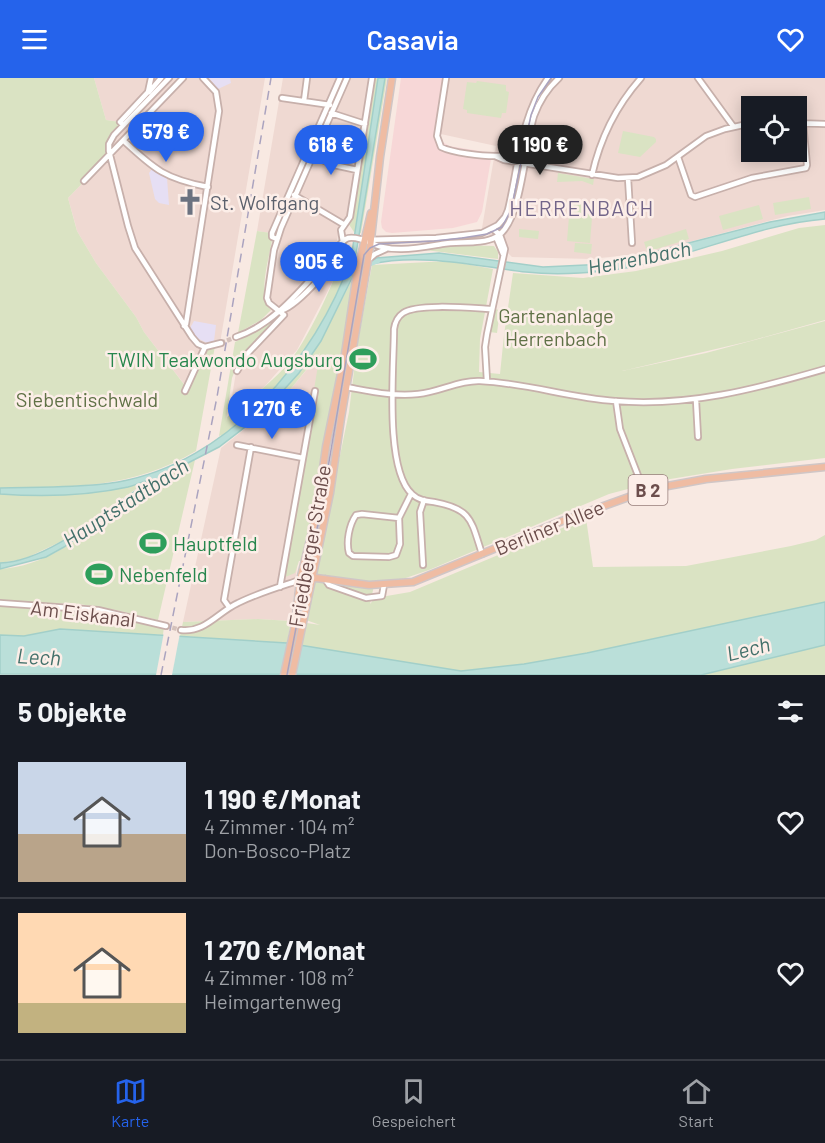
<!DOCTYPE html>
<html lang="de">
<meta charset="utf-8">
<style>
body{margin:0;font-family:Barlow,sans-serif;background:#20242c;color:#f1f3f6;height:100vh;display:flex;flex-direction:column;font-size:22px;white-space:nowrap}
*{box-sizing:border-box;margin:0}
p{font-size:20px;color:#9ea1a6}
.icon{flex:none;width:33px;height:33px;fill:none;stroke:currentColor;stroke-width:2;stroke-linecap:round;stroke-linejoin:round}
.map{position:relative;height:597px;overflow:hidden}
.panel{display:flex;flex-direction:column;background:#171b24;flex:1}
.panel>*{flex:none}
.controls{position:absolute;left:741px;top:18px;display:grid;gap:12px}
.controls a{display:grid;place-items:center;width:66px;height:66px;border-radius:0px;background:#171b24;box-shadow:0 3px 15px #0003;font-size:30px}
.price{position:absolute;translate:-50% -51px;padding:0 14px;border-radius:21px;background:#2563eb;color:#fff;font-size:20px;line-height:39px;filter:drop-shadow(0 2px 3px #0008)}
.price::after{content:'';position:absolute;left:50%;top:36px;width:18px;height:14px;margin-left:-9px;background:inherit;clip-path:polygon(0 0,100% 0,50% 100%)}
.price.on{background:#222;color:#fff}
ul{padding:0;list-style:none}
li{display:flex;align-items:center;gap:18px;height:150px;padding:0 18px}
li+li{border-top:2px solid #363941}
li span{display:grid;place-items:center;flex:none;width:168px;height:120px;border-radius:0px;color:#555}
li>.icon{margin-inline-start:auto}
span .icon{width:72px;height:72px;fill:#fffc;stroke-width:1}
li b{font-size:26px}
h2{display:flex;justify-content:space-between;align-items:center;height:72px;padding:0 18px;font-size:26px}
header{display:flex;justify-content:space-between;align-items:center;height:78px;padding:0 18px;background:#2563eb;color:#fff;font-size:27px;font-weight:600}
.tab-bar{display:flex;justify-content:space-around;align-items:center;height:84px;border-top:2px solid #363941;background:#171b24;font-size:16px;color:#9ea1a6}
.tab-bar a{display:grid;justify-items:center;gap:3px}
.tab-bar .on{color:#2563eb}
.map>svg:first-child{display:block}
</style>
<header><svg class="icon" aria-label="menu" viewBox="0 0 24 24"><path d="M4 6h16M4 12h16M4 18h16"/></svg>Casavia<svg class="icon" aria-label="heart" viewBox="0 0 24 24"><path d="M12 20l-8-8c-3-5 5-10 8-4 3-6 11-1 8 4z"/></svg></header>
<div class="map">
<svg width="825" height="597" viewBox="0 0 825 597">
<rect width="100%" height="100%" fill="#f8e9e2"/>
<path fill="#efd9d2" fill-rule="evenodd" d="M94 0H265L220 265 215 268 187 310 144 254 136 239 96 185 77 153 75 145 68 120 110 77 109 70 120 44 106 42Z
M283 0H370L348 139 340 149 337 162 349 180 334 201 297 272 265 308 229 337 236 294 243 282 287 236 275 227 270 219 281 160 270 155 257 153Z
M446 0H825V132L788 138 647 175 591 181 512 179 482 150 496 68 436 55ZM752 28H796V74H752Z
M320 276 291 543 258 541 183 544 221 370 283 320Z"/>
<path fill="#f7d7d7" d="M401 0H444L434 56 441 63 449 68 492 75 482 134 477 144 453 150 392 155 386 154 382 150 381 144Z"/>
<path fill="#e6dff4" d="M209 0H230L231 5 218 11Z
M152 91 167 100 169 127 159 125 155 121 149 95Z
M194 243 216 247 214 263 207 265 197 260 190 250Z"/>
<path fill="#dae3c3" d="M0 0H94L106 42 120 44 123 47 111 61 110 77 68 120 77 153 96 185 136 239 144 254 186 309 205 269 215 268 196 373C131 411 73 409 0 410Z
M374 0H387L361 155 354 154 348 145 351 140Z
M477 3 506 7V13L509 14 506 35H502L501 40 467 35V32L463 31 467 4 476 5Z
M623 53 654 59 656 61V64L640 79 618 75Z
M558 95 594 101 593 107 582 103 557 104Z
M809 119 811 131 775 137 773 125Z
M570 126 593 127 590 165 567 163Z
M759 127 763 141 723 152 719 138Z
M825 147V242L750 263 622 293 706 275 825 243V380L732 391 658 403 609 416 429 492 397 503H375L370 526 375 520 410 514 586 440 593 489 686 488 791 468 816 462 825 457V524L513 593H461L302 568 307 545 320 547 306 542 349 334 357 269 372 187 448 183 493 191 480 261 479 294 500 296 504 257 513 195 583 200 636 193 722 173 799 150Z
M519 151 539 153 538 161 519 159Z
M686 151 689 161 647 174 644 164Z
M257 153 271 155 272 162C269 181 257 218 271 232L261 242 238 255Z
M575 165 592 166 591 176 574 174Z
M460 167 494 168 498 174V181L425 172Z
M348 175 351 181C337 220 312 265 286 297 275 311 263 322 251 334 242 343 231 355 219 358L235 264 253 255 276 238H279L240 280 232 300 226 343 227 339C247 323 269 307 286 288 304 268 329 216 338 190L340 188 342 190 346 184 344 181Z
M352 202 354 203 312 441 301 483H299L295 495 283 500 320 275 284 319 266 336 261 337 299 295 321 263Z
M494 231 500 232 497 255 490 254Z
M195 382 158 542 116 532 73 525 29 527 0 525V491C70 488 132 410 195 382Z
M150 401 62 463 24 481 0 485V416C50 419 102 417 150 401Z
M0 527 72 531 111 537 164 548 163 557 60 551 24 558 0 557Z
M258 541 291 543 287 565 180 558 183 544Z
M825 567V597H701Z"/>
<path fill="#badfd9" stroke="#a2cfc9" stroke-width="1.5" d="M378 0H385L352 200 321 263 299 295 261 337 219 369 184 387 153 406 64 469 46 479 0 491V485C49 484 110 429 151 402 143 403 136 407 128 409 87 418 42 419 0 416V410C39 409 79 410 118 404 227 385 316 281 351 181Z
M825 134V141C749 147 679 186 603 193 577 196 551 197 526 194 475 188 422 175 371 186L376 180 439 175 543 189 607 186 770 144Z
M825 524V567L701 597 0 596V557L24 558 60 551 287 565 461 593 524 586 587 575Z"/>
<path fill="#f8e9e2" d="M164 554 180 555 172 597H156Z"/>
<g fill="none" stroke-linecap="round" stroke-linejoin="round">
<path stroke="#badfd9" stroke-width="4.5" d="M350 199 358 191 378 183"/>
<path stroke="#d5c2bc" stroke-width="4.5" stroke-dasharray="4.5 2" stroke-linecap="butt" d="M221 265 236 259
M166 548 181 552"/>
<defs>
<path id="minor" d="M169 0 114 57 109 66V73L128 148 135 170 192 259 198 266 205 269
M446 0 437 58 441 69C453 75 482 78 495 78 504 78 511 77 520 80
M698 0 733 48
M149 14 161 0
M282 20 330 27
M304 23 307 0
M331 35 365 46
M796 45 825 46
M123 47 120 44 148 14 151 0
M124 63C155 92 166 101 208 109
M313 78 334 87 357 92
M495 78 504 82 618 100 638 99 666 87 706 58 725 51 752 45
M678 79 691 117 695 119 752 100 806 90 807 87 803 45
M592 97C600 61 617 27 641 0
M628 100 632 165
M84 103 183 0
M294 117 343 146
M496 159 503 176
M277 161 272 159V155L340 0
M343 164 341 152 350 139 372 0
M369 164C391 176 418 170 442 166 459 163 481 167 496 159 522 146 525 66 534 38 539 24 548 10 559 0
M368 182 375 176 386 171
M279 233C294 231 332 190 336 175
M184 248 186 246 219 33 216 14 203 0
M236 259C274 247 302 210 328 182 334 176 339 165 346 161 351 158 359 161 364 162L436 160 482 155 498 147 505 139 508 132C519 86 520 39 548 0
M205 269 221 265
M237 293 248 275 284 237 269 225 267 220 274 172 281 150 347 0
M487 303 485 269 487 256 505 171 500 157 493 151
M346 309C369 313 395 319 418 316 440 314 459 302 480 303 526 305 570 320 615 323 688 329 756 311 825 291
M185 313 205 269
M696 322 698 359
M616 323 620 351 639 400
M237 367 303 380
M362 436 399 440 400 466 396 477 389 479 353 478 349 475C346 464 349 447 356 437Z
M399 440 411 416
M482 476C471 442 472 431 434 424 426 423 418 422 412 416 384 391 394 288 394 251 395 244 397 239 403 235 417 225 472 230 491 231
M423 487 420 434 424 422
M325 501 329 507 366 520 382 518 384 507
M280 509 315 313
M0 525 98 532 166 548
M229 529 224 522 251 369
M181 552C205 555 218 534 238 525 258 515 279 509 300 502"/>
<path id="major" d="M300 502 316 500 369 507 413 504 562 443 651 411 706 401 825 389
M284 597 295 547 300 502 317 434 326 369 345 276 357 195 371 135
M292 597 330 415 341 340 370 170 380 79 392 0"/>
</defs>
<use href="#minor" stroke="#c7b0ab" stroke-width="8"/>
<use href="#major" stroke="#d0c6c6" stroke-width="9"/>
<use href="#minor" stroke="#fff" stroke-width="4.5"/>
<use href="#major" stroke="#efbca3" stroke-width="6"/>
<path stroke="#aaa3bf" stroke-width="1.5" d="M287 597 308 487 319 443 364 177 370 170 379 166 434 163 462 160 487 156 502 149 511 132 531 37 538 19 551 0"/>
<path stroke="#aaa3bf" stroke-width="1.5" stroke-dasharray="9 6" stroke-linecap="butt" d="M161 597 217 319 271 0"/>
</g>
<defs>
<symbol id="church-bare" viewBox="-9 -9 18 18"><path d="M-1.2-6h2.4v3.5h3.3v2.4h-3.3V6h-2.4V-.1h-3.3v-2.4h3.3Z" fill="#6b7280" stroke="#fceee8" stroke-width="2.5" paint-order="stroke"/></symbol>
<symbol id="stadium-bare" viewBox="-9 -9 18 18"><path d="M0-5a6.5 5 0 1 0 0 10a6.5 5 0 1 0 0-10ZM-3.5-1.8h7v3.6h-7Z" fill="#2e9e5b" stroke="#fceee8" stroke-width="2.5" paint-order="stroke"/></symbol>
</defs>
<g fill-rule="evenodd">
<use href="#church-bare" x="171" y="105" width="38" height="38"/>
<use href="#stadium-bare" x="344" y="262" width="38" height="38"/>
<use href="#stadium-bare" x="134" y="446" width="38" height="38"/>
<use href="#stadium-bare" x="80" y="477" width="38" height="38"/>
</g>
<g text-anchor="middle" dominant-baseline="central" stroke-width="5" stroke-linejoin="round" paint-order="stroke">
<rect fill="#fceee8" stroke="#977e7b" stroke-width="1.5" x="628.5" y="397" width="39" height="30" rx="4.5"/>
<g font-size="18" font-weight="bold" fill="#6c4e4c">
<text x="648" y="412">B 2</text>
</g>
<g font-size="20" fill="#5b616d" stroke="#fceee8" text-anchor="start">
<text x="210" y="124">St. Wolfgang</text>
</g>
<g font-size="20" fill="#5f7146" stroke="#fceee8">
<text x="556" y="237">Gartenanlage<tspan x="556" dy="23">Herrenbach</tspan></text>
<text x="87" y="321">Siebentischwald</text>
</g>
<g font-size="20" fill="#27864d" stroke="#fceee8" text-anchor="start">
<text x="343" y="281" text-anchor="end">TWIN Teakwondo Augsburg</text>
<text x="173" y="465">Hauptfeld</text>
<text x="119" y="496">Nebenfeld</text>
</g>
<g font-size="20" fill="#6c4e4c" stroke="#fceee8">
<text transform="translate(549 449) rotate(-22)">Berliner Allee</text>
<text transform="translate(309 468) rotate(-80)">Friedberger Straße</text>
<text transform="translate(83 535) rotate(7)">Am Eiskanal</text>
</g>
<g font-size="21" letter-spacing="1.5" fill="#726589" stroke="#fceee8">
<text x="582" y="129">HERRENBACH</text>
</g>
<g font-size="21" font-style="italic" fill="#42706a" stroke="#fceee8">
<text transform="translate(639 179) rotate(-11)">Herrenbach</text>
<text transform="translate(125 424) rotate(-33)">Hauptstadtbach</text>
<text transform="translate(748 570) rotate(-14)">Lech</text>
<text transform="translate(39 578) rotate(3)">Lech</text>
</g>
</g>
</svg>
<div class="controls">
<a><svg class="icon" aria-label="locate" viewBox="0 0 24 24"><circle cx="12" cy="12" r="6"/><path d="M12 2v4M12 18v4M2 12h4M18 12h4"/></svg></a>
</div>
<b class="price" style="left:166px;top:85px">579 €</b>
<b class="price" style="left:331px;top:98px">618 €</b>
<b class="price on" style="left:540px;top:98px">1 190 €</b>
<b class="price" style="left:319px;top:215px">905 €</b>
<b class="price" style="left:272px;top:362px">1 270 €</b>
</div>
<section class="panel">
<h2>5 Objekte<svg class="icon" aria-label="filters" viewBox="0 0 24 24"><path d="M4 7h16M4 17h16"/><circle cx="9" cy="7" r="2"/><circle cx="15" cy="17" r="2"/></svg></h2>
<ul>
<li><span style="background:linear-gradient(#c9d6e8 60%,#b9a48a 0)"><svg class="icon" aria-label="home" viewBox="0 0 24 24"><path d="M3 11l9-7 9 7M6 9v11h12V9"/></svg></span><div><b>1 190 €/Monat</b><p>4 Zimmer · 104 m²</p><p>Don-Bosco-Platz</p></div><svg class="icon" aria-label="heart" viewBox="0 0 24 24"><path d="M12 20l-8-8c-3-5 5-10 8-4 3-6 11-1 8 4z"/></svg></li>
<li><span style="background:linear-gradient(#ffd9b3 75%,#c2b280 0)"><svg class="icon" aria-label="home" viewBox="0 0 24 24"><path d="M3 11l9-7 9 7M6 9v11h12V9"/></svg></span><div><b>1 270 €/Monat</b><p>4 Zimmer · 108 m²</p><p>Heimgartenweg</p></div><svg class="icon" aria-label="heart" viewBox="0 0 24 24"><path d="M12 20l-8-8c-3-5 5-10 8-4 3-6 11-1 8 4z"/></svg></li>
</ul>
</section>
<nav class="tab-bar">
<a class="on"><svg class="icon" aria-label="map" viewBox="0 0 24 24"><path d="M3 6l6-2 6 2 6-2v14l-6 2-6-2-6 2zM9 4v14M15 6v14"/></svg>Karte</a>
<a><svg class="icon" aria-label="saved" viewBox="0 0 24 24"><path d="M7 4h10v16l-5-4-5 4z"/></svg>Gespeichert</a>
<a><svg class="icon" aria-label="home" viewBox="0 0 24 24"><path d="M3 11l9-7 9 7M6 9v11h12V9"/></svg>Start</a>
</nav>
